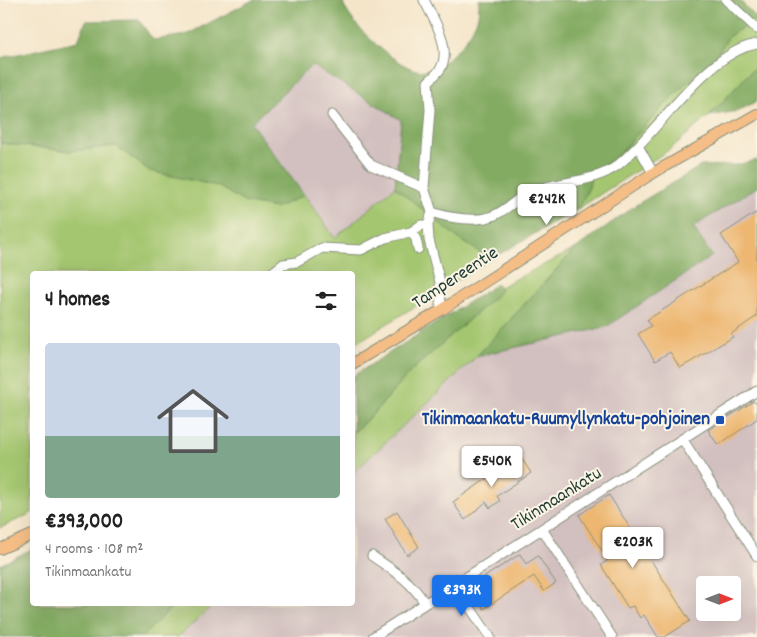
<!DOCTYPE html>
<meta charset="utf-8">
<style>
body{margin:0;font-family:Dekko,sans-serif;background:#f6f6f6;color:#222;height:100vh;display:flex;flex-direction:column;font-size:19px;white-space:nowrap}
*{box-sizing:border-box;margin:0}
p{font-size:16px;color:#767676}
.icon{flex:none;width:28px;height:28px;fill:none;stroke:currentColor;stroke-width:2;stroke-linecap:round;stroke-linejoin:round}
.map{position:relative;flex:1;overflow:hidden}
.details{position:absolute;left:30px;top:271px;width:325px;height:335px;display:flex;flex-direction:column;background:#fff;border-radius:5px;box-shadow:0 5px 20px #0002}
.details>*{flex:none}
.needle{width:32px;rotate:90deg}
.fabs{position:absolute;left:696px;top:576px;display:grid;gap:10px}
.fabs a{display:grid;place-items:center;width:45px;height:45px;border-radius:5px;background:#fff;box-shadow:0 5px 20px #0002;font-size:25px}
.price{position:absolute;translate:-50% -42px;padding:0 11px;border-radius:5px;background:#fff;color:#222;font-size:16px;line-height:32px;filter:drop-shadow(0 1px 2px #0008)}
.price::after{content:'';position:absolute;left:50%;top:30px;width:15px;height:11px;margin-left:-8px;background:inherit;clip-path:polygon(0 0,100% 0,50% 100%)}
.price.active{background:#1a73e8;color:#fff}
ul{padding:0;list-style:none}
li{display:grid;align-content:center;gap:10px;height:265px;padding:0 15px}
li span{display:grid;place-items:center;height:155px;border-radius:5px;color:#555}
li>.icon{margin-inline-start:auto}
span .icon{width:90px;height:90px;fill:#fffc;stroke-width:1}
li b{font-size:21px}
h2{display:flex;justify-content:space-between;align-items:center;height:60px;padding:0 15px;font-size:21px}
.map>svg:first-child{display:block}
</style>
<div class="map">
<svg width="757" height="637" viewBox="0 0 757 637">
<rect width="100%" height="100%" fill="#fcf5e5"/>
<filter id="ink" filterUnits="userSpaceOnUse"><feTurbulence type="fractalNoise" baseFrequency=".02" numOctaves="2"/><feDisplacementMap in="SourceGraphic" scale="10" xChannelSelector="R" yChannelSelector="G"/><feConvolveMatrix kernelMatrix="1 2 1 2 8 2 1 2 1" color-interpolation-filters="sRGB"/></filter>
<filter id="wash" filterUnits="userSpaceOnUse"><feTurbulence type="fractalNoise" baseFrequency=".0096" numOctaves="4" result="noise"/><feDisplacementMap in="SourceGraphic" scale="20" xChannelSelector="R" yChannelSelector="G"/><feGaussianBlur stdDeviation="1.12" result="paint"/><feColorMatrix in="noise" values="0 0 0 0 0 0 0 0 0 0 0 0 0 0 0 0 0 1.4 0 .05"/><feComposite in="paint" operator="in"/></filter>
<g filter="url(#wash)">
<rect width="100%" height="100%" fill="#f4e5c9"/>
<path fill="#d2bfbf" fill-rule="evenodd" d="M312 65 402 120 395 187 335 238 251 123Z
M757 187V637H178L214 604H352L353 473 477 356 606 327 712 256 693 227ZM705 585H732V612H705Z"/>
<path fill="#a4c66f" stroke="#628252" d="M757 18V65L709 116 669 150 579 208 589 187 592 169 607 164 621 152 671 98 716 56 729 36Z
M0 143 70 151 116 146 150 171 218 186 244 202 276 208 304 195 335 238 395 187 459 239 491 259 353 345 352 274H32V513L0 528Z
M575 249 477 356 353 473V433L376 411 410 372 499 293 500 287Z
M175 604H214L178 637H142Z"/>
<path fill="#83ab62" stroke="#51744b" d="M253 0H342C346 21 394 65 416 70 440 75 470 40 477 19 479 14 479 6 479 0H739L757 18 729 36 716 56 671 98 621 152 607 164 592 169 589 187 579 208 491 259 459 239 395 187 401 120 312 65 251 123 304 195 276 208 244 202 218 186 150 171 116 146 70 151 0 143V58L78 41 86 21 139 20 153 40 186 35Z
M757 65V101L738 111 709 116Z
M757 160V187L693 227 712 256 606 327 477 356 575 249 636 205 701 166 736 165Z
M497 284 500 287V292L410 372 376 411 353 433V376Z
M32 549V604H175L142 637H47L44 634 40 637H0V565Z"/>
<g id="blocks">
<path fill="#edb772" d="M757 212V316L731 334 733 337 680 368 670 352 655 361 638 334 651 326 647 320 738 262 721 235Z
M754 401 757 405V419L718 445 708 430Z
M520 456 531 473 497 496 500 501 490 508 486 502 465 520 453 502Z
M609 495 690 621 665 637H658L644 615 640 618 633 606 628 608 601 565 608 560 579 515Z
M397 511 419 547 407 555 385 519Z
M520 554 526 564 538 556 556 583 544 591 534 576 484 609 469 587Z"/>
</g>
</g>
<g filter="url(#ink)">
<use href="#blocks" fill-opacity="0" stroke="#8a917e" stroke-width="1"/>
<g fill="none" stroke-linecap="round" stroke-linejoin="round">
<defs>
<path id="minor" d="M424 0C433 18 452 47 441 68 438 73 432 78 428 82L430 110 424 188 432 212 428 225 429 240 440 282 441 310
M726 0 757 29
M332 115 371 165 424 188
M638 146 653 173
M432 212C448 218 479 223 495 215 509 208 520 196 534 190 560 181 595 183 618 165 658 133 706 52 757 44
M411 232 416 239 418 249
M270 274 283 264 297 262 322 248 361 250 385 238 411 232 421 225H428
M683 440 757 556
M542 529 612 637
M372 556C393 570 411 581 424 602
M454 584 490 637
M373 637 757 391"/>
<path id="major" d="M352 364 443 309 653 173 757 114
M0 549 32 535"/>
</defs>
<use href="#minor" stroke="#8a917e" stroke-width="11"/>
<use href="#major" stroke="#8a917e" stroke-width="12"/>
<use href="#minor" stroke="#fff" stroke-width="9"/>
<use href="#major" stroke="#f6be87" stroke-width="10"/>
</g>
</g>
<rect fill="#1a4fb4" stroke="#fcf5e5" stroke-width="2" x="715" y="415" width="10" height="10" rx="2.5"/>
<g text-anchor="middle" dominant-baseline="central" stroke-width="4" stroke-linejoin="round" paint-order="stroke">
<g font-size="19" fill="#1f3d34" stroke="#fcf5e5">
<text transform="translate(456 279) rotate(-33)">Tampereentie</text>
<text transform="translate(557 500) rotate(-32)">Tikinmaankatu</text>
</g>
<g font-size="19" font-weight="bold" fill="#164399" stroke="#fcf5e5" text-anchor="end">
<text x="710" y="420">Tikinmaankatu-Ruumyllynkatu-pohjoinen</text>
</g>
</g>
</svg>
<div class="fabs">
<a><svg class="needle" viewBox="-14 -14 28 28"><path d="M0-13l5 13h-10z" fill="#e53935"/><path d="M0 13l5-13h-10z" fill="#767676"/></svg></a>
</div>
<b class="price" style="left:547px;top:226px">€242K</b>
<b class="price" style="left:492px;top:488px">€540K</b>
<b class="price" style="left:633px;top:569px">€203K</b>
<b class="price active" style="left:462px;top:617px">€393K</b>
<section class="details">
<h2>4 homes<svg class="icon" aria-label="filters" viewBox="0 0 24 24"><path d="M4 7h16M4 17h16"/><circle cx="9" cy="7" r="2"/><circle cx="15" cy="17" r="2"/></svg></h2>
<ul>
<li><span style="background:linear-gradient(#c9d6e8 60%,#7fa58c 0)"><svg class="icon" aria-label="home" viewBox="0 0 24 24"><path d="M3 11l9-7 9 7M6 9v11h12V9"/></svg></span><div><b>€393,000</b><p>4 rooms · 108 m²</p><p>Tikinmaankatu</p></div></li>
</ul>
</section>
</div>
